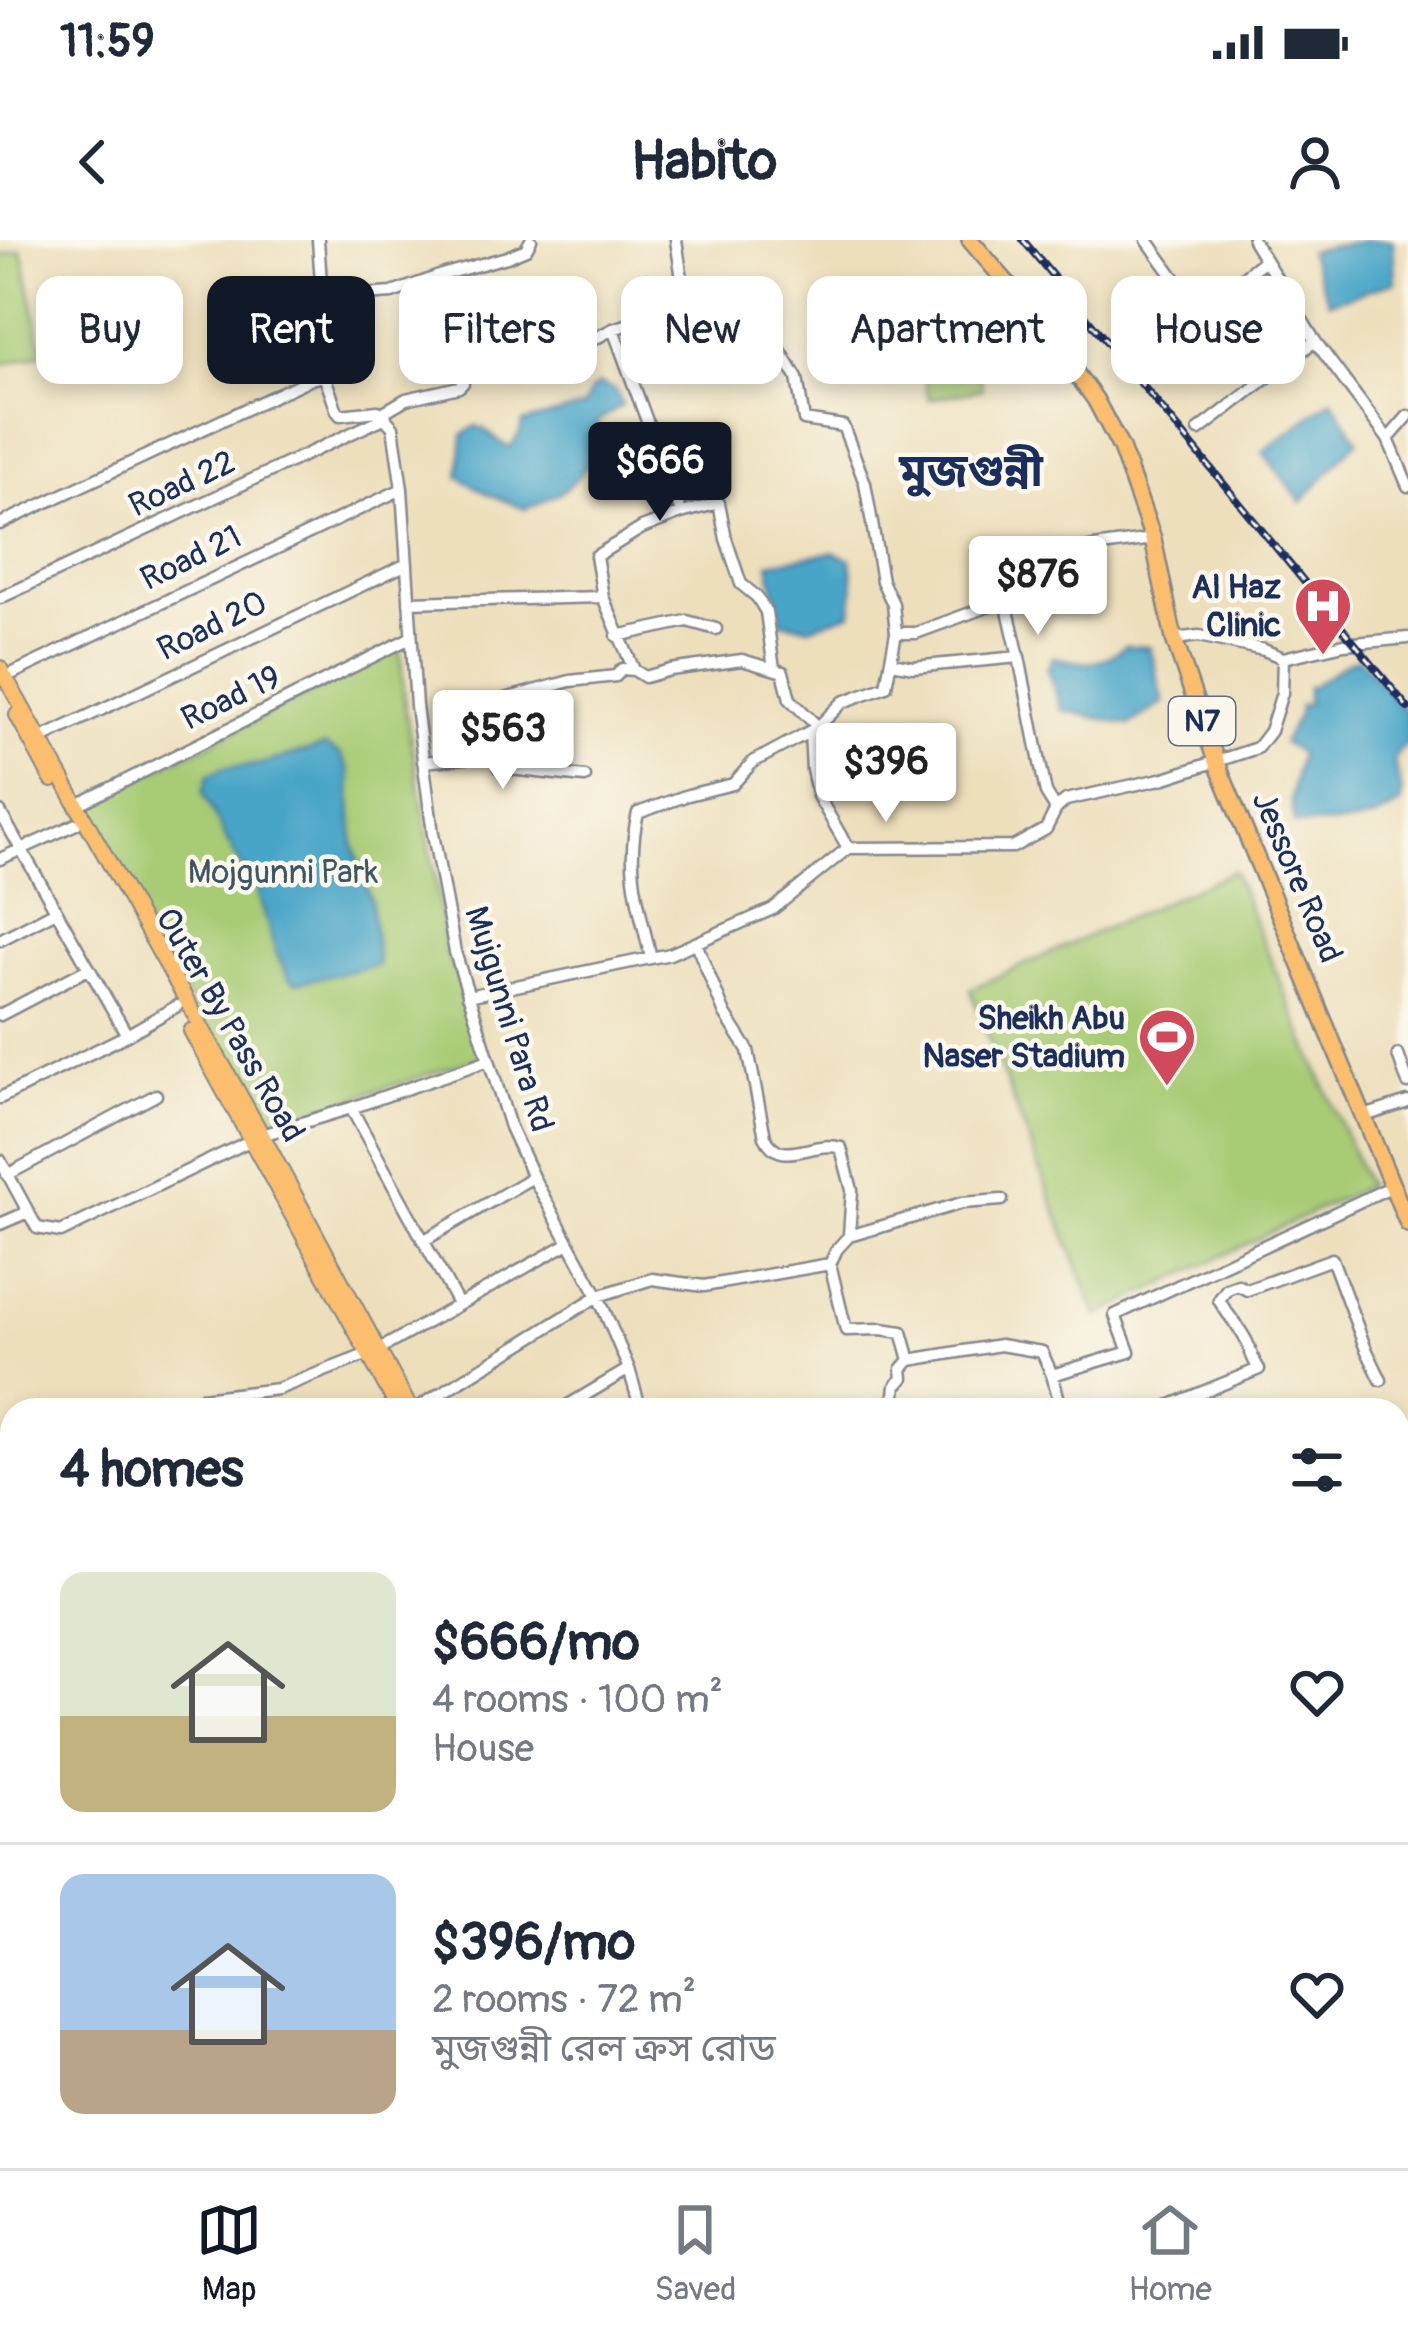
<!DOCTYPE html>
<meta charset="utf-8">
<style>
body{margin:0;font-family:Pangolin,"Noto Sans Bengali",sans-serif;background:#f2f2f3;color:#1f2937;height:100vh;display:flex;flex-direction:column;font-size:45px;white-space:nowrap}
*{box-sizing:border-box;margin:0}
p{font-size:39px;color:#747a83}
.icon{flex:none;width:66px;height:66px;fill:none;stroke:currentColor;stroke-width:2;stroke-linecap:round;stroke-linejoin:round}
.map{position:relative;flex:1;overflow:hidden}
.sheet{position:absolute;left:0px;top:1158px;width:1410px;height:771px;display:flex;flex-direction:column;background:#fff;border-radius:36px 36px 0 0;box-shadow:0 6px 18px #0003}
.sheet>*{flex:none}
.guide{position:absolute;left:36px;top:36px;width:1338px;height:108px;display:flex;gap:24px}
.price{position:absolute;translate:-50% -102px;padding:0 27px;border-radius:12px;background:#fff;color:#222;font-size:39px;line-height:78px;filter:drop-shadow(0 3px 6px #0008)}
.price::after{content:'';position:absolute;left:50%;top:72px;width:36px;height:27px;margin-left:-18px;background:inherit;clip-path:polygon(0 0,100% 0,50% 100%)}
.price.current{background:#111827;color:#fff}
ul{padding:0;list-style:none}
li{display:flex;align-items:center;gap:36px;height:300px;padding:0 60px}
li+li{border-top:3px solid #e0e1e3}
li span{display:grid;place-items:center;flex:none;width:336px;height:240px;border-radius:24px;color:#555}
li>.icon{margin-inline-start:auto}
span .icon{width:144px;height:144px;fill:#fffc;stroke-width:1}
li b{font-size:51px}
h2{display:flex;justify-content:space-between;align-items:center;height:144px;padding:0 60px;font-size:51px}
.tag{padding:0 42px;border-radius:24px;background:#fff;box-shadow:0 6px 18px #0003;font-size:42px;line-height:108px}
.tag.current{background:#111827;color:#fff}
.status{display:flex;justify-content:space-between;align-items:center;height:84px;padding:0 60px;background:#fff;direction:ltr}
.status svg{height:33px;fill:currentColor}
header{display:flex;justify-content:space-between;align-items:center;height:156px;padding:0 60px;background:#fff;font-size:54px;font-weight:700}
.tab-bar{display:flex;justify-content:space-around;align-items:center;height:168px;border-top:3px solid #e0e1e3;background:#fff;font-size:33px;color:#747a83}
.tab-bar a{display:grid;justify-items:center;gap:6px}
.tab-bar .current{color:#111827}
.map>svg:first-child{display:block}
</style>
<div class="status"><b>11:59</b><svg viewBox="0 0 49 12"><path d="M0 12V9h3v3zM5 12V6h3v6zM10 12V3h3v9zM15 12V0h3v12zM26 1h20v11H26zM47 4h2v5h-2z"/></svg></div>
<header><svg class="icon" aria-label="back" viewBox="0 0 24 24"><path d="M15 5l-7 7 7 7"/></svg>Habito<svg class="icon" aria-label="person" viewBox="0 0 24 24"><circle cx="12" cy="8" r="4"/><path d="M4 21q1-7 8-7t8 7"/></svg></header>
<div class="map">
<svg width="1408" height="1928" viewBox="0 0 1408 1928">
<rect width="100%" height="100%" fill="#fbf7ec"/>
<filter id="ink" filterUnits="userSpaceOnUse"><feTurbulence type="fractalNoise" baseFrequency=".00833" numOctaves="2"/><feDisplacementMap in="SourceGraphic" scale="24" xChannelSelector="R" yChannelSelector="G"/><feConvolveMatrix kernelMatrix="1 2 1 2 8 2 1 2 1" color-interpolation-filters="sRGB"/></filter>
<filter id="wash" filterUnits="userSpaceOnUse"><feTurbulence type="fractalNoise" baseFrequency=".004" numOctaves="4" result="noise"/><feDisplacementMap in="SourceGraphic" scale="48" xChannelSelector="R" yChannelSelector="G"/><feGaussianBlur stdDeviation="2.7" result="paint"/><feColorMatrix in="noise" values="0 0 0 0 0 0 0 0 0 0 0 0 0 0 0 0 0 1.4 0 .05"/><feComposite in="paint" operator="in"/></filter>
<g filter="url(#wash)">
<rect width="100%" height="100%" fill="#eddfbc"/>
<path fill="#f7cfd3" d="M1408 1229V1393L1405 1394 1403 1386H1398V1232Z
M1408 1712V1928H1222L1215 1917H1398V1714Z"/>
<path fill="#a8cb74" stroke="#627d69" stroke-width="3" d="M22 10 43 114 0 125V16Z
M975 108 982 149 929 159 921 118Z
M400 409 405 468 437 646 446 715 467 756 483 817 261 887 79 568Z
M1233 631 1367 946 1097 1076 970 749Z"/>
<path fill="#49a5c7" stroke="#326a92" stroke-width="3" d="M1369 0H1393L1395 42 1329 62 1308 11Z
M599 144 615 150 623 165 598 181C593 236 571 250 525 269L486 253 459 237 463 195 476 186C491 190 493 201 510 207L520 193 522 183 584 166 591 150Z
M1332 159 1358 200 1301 262 1263 212Z
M833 312 851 319 854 349 851 373 810 387 781 382 769 323Z
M1125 406 1150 407 1164 463 1129 485 1062 470 1047 430 1053 417C1087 424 1097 428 1125 406Z
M1359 418 1408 474V505L1400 509 1394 520 1402 553 1400 564C1370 588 1330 585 1294 584L1291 558 1299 513 1282 503 1297 477 1300 465 1307 464V448C1326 441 1340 422 1359 418Z
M325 506 341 515 349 531 354 606 371 661 378 725 296 743 289 739 276 713 256 647 233 612 203 553 208 536 224 528 257 525Z"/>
</g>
<g filter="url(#ink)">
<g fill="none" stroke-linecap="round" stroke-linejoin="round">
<defs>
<path id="minor" d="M318 0 326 113 324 135 337 171 340 175 378 171 393 187 402 249 416 466 433 594 455 712 510 887 533 937 598 1056 629 1129 641 1170
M1147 0 1199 72 1265 20
M1253 0 1315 101 1388 199 1408 246
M322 58 392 53 445 34 507 17 526 9 531 0
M613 89 681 273 719 263 726 299 741 344 757 357 766 372 774 429
M1011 111 1009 91 1037 81
M382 173 406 159 459 147 463 143 464 114 472 108 579 107 613 89 678 69 685 58 676 0
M1199 190 1315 101
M1388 199 1408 176
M0 284 308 140 324 135
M603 357 596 316 642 288 681 273
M0 358 386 177
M409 362 603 357 634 430
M896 393H916L1003 361
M617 396 687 381 716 389
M1174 399 1199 396 1264 410 1283 418 1344 404 1408 398
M1019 417 1046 553 1056 569
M892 423 913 427 1019 417 998 328 1094 307 1153 299
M5 437 402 249
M465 470 570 441 616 436 622 429 634 430 645 437 670 430 742 420 783 432 790 459 818 487
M810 491 812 530 818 556 848 608
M42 498 407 324
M423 522 494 515 500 528 585 537
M75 566 410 398
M0 572 127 795
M0 619 76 584
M0 700 56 671
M696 703 725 774 748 810 765 897C781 930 813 899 841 908L852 950 849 996
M651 718C639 666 625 627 638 573L688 555 733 544 753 522 818 487 843 462 886 446 896 393 893 364 882 341 865 243 843 186 804 180 797 138 770 93 695 100 685 58
M468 756 670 714 773 669 848 608 1013 607 1046 589 1056 569 1066 560 1165 538 1257 508 1270 491 1282 453 1283 418
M0 775 88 729
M1398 815 1408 843
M0 858 127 795 177 766
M351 868 458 1064
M1364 876 1408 862
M0 920 37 988 61 992 262 895 351 868 489 820
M7 935 156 855
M0 984 28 972
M423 1001 533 937
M830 1024 837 1009 849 996 962 963 1002 960
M378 1110 569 1003
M1052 1135 1062 1170
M1257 1169 1258 1170
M166 1170 201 1158 278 1149 368 1114
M414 1170 598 1056 652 1039 704 1046 830 1024 846 1090 881 1089 902 1092 910 1120 1000 1105 1042 1112 1052 1135 1129 1112 1115 1075 1393 946
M560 1170 629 1129
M893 1170 896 1146 903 1138 902 1129 910 1120
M1159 1170 1259 1129C1252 1119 1251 1112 1247 1102 1240 1087 1227 1075 1219 1060L1227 1049 1238 1045 1247 1050 1332 1019 1365 1107 1381 1140
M0 1224 12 1221
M1398 1228 1408 1225
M1398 1346V1354
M1398 1512 1408 1549
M1398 1710 1408 1707
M134 1917 135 1928
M192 1917 193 1928
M276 1917 281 1928
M450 1917 453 1928
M525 1917 528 1928
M711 1917 713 1928
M775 1917 778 1928
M857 1917 860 1928
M1210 1917 1216 1928
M817 1928 834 1923 835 1917
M885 1928 900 1917
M1024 1928 1033 1917"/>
<path id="major" d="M0 428 262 895 411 1170
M17 475 52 540
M191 791 399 1170
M618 1917 620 1928
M630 1917 632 1928"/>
<path id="highway" d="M970 0 1019 57 1095 159 1121 208 1153 299 1174 399 1216 521 1408 984"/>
</defs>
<use href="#minor" stroke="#84878d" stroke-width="15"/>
<use href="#major" stroke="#84878d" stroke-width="18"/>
<use href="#highway" stroke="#84878d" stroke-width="20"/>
<use href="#minor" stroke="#fff" stroke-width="10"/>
<use href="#major" stroke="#fabe6e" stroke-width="14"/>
<use href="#highway" stroke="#fabe6e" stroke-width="15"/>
<defs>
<path id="rail" d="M1023 0 1408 468"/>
</defs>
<use href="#rail" stroke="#1b2f5e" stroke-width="8"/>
<use href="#rail" stroke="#fbf7ec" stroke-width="3" stroke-dasharray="9" stroke-linecap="butt"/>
</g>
</g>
<defs>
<symbol id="hospital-pin" viewBox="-11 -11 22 30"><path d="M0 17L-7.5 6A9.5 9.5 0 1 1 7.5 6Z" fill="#d1495b" stroke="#fbf7ec"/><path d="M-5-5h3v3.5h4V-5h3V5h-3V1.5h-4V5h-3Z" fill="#fff"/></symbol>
<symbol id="stadium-pin" viewBox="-11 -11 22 30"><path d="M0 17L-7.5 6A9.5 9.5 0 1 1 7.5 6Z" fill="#d1495b" stroke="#fbf7ec"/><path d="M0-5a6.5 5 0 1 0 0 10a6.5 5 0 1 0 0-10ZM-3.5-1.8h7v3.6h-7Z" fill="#fff"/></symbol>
</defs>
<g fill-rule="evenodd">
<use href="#hospital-pin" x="1290" y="333" width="66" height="90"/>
<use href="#stadium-pin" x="1134" y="764" width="66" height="90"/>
</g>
<g text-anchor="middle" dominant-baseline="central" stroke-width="9" stroke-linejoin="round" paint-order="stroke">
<rect fill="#fbf7ec" stroke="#5e6b89" stroke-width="3" x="1169" y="457" width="66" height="48" rx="9"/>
<g font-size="30" font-weight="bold" fill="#1b2f5e">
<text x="1202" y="481">N7</text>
</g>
<g font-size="33" fill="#1b2f5e" stroke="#fbf7ec">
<text transform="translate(182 244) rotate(-25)">Road 22</text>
<text transform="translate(191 318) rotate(-26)">Road 21</text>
<text transform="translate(212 386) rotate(-26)">Road 20</text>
<text transform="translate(231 458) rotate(-26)">Road 19</text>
<text transform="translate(1297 637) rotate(67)">Jessore Road</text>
<text transform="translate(509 779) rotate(73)">Mujgunni Para Rd</text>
<text transform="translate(230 785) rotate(60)">Outer By Pass Road</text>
</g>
<g font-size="33" font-weight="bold" fill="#1b2f5e" stroke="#fbf7ec" text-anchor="end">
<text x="1281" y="347">Al Haz<tspan x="1281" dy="38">Clinic</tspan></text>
<text x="1125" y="778">Sheikh Abu<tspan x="1125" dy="38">Naser Stadium</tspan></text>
</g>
<g font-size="33" fill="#3e5664" stroke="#fbf7ec">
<text x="283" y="632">Mojgunni Park</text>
</g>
<g font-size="45" font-weight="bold" fill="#1b2f5e" stroke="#fbf7ec">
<text x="971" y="232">মুজগুন্নী</text>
</g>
</g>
</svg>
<b class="price current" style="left:660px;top:284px">$666</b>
<b class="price" style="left:1038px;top:398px">$876</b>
<b class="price" style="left:503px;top:552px">$563</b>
<b class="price" style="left:886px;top:585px">$396</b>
<div class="guide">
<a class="tag">Buy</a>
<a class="tag current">Rent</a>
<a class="tag">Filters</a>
<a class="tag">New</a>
<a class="tag">Apartment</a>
<a class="tag">House</a>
</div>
<section class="sheet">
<h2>4 homes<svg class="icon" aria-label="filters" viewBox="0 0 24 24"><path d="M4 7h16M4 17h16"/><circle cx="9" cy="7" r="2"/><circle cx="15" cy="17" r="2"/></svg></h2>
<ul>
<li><span style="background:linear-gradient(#dfe7d0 60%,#c2b280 0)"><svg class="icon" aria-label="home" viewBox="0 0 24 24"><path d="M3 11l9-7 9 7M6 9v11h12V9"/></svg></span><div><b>$666/mo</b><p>4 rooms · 100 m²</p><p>House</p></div><svg class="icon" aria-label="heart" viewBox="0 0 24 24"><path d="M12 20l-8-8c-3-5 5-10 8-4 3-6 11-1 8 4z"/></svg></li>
<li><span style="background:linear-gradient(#a9c7e8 65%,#b9a48a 0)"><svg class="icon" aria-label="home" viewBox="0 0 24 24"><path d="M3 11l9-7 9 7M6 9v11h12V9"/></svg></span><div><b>$396/mo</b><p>2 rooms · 72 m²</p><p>মুজগুন্নী রেল ক্রস রোড</p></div><svg class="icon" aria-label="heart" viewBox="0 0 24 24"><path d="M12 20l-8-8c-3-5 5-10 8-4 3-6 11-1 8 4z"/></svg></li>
</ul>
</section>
</div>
<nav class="tab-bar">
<a class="current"><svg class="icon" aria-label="map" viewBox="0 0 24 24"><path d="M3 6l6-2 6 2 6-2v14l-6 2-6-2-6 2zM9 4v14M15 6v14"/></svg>Map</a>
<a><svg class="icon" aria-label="saved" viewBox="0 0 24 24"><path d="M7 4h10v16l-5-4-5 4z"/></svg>Saved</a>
<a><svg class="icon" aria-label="home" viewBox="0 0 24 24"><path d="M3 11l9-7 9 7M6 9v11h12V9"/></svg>Home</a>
</nav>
